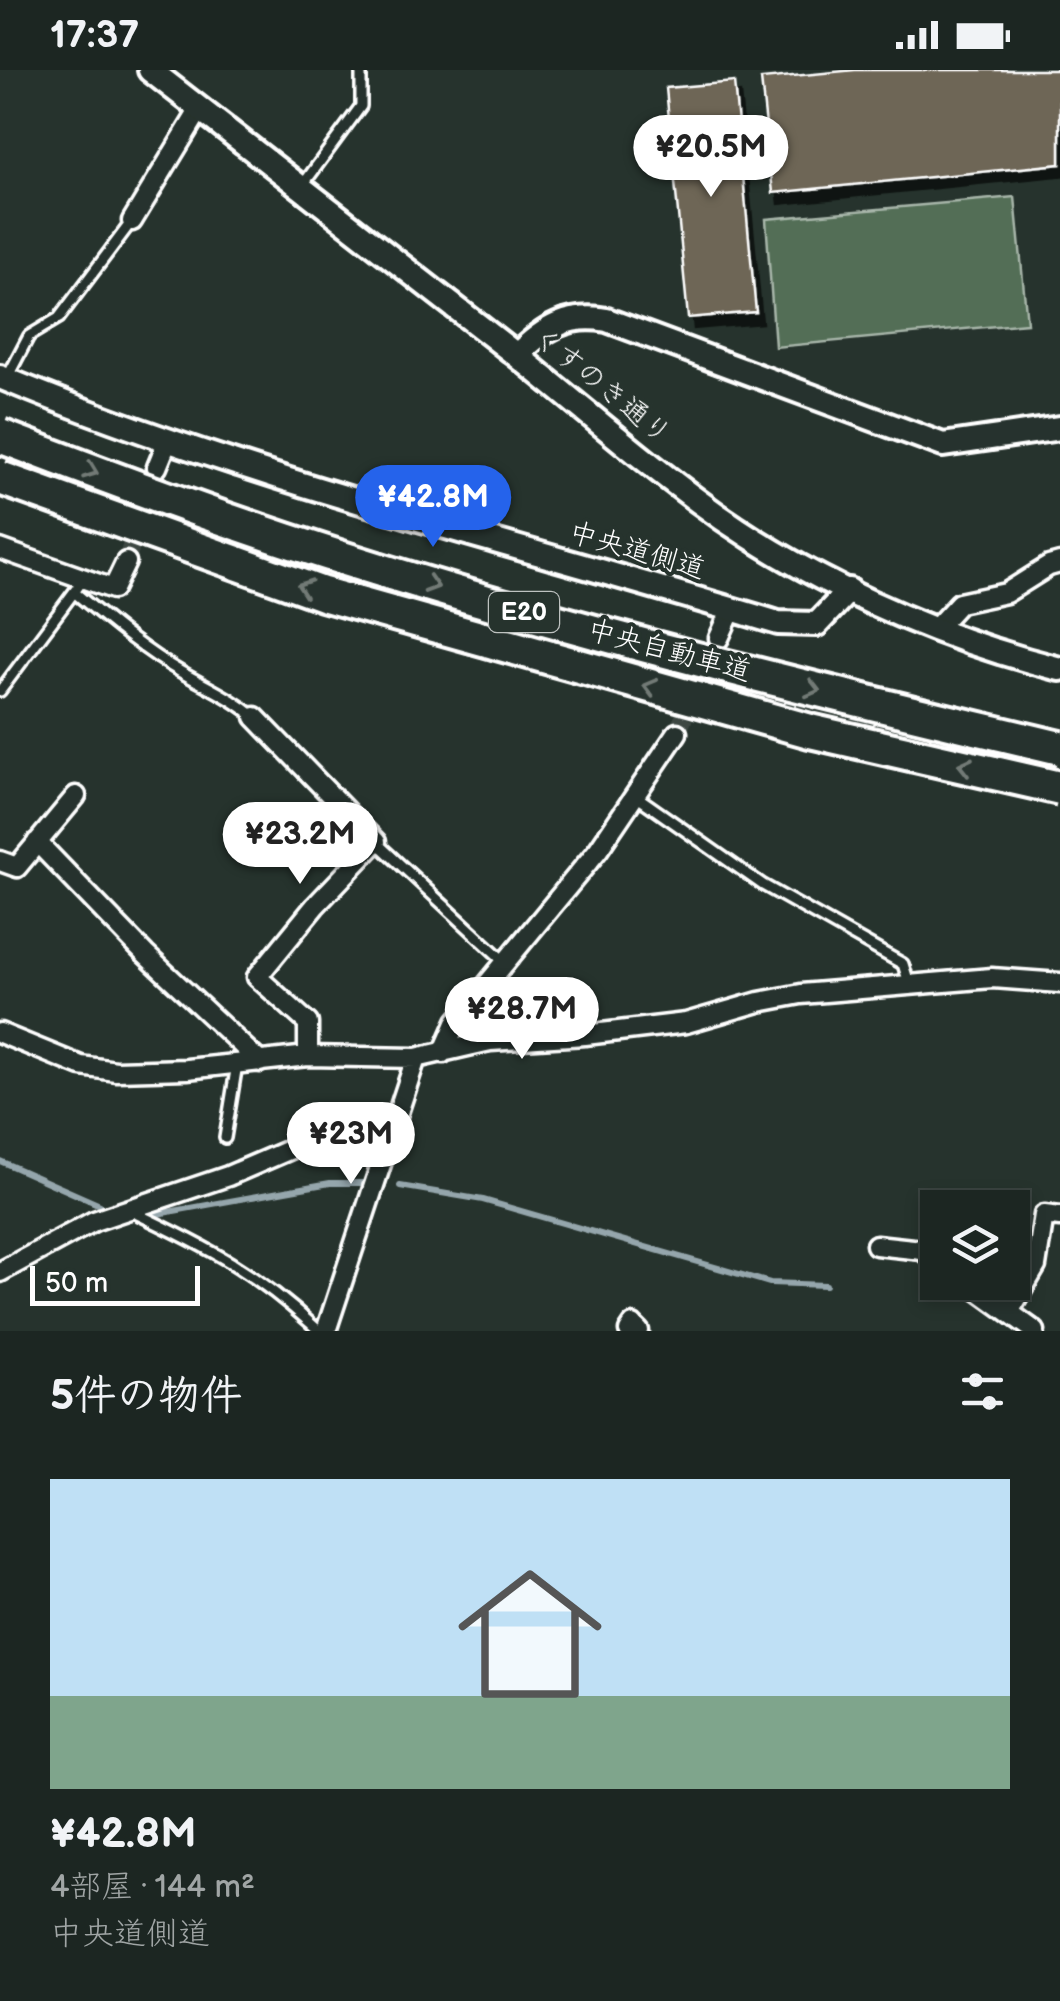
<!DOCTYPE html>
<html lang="ja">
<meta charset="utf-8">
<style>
body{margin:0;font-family:"Balsamiq Sans","Klee One",sans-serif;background:#252e2a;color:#f1f3f6;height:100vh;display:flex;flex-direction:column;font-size:38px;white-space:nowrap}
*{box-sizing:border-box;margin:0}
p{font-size:32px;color:#a0a5a5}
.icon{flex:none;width:55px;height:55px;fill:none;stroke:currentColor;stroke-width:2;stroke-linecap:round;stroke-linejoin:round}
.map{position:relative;height:1261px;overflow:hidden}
.side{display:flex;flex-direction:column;background:#1c2622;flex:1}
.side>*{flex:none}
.fabs{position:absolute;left:920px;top:1120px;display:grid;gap:20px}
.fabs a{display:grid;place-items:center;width:110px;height:110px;border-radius:0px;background:#1c2622;box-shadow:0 5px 15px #0003,0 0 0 2px #3a4340;font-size:50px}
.scale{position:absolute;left:30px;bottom:25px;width:170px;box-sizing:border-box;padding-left:10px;border:5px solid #fff;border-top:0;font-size:28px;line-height:35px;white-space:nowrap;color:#fff;-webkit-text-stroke:8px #26332d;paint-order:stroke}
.price{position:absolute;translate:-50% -85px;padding:0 22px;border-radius:35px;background:#fff;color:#222;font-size:32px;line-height:65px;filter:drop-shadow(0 2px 5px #0008)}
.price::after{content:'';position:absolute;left:50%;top:60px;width:30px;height:22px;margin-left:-15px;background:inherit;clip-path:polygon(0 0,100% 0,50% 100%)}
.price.on{background:#2563eb;color:#fff}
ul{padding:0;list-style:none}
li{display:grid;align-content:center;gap:20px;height:530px;padding:0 50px}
li span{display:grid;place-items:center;height:310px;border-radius:0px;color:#555}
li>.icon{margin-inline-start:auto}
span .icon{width:180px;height:180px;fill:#fffc;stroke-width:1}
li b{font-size:42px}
h2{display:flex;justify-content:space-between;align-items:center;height:120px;padding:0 50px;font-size:42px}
.status{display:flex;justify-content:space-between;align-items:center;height:70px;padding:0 50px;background:#1c2622;direction:ltr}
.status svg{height:28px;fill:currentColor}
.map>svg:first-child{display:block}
</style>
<div class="status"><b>17:37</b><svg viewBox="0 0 49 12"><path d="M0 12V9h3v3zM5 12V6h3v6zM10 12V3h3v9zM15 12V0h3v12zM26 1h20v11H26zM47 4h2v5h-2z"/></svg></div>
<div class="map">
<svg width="1060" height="1261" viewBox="0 0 1060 1261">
<defs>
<filter id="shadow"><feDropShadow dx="6" dy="11" stdDeviation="0" flood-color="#0009"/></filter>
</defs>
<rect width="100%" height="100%" fill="#26332d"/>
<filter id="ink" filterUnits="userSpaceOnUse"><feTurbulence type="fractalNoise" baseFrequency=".01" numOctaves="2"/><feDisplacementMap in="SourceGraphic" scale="20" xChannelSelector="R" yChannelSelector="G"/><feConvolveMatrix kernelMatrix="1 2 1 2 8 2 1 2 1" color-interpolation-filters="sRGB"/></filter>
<g filter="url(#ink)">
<path fill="#526e56" stroke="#a8b6aa" stroke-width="2.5" d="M1015 127 1027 253 775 277 766 149Z"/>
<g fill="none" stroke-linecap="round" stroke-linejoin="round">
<path stroke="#95a6ac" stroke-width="6" d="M0 1091 100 1135
M400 1116 483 1130 770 1213 826 1215
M157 1144 330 1113H363"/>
</g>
<path fill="#6e6657" stroke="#fff" stroke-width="2.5" filter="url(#shadow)" d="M855 0H1060V94L773 123 761 9Z
M734 12 756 242 688 248 666 18Z"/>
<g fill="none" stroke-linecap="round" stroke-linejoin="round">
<path stroke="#3c4742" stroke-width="18" stroke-dasharray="18 9" stroke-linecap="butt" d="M126 492 151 417
M677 663 711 586"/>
<defs>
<path id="service" d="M302 116 361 36V0
M8 306 29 266 59 248 132 151
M74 522C109 551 143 580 181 602 207 617 232 628 255 647
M0 621 83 510
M636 726 763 815 903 894 909 913
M376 772 505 892
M225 1068 237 994
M131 1141C207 1177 257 1202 319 1261"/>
<path id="minor" d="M132 151 200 39
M157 397 168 370
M0 479 113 519 126 492
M935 559 959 533 1006 523 1049 496 1060 493
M719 568 732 539
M255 647 376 772 315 836 257 907 308 953V986
M37 772 145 884 260 992
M0 791 17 797 76 726
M0 963 81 996 116 1001 187 999 308 986 416 988 490 971 585 965 686 953 759 932 801 924 992 908 1060 913
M443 983 457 951 598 780 677 663
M876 1175 922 1180 938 1192
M0 1202 94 1151 228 1106 312 1070 365 1060 397 1049
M967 1212 1035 1261
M1009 1242 1036 1196 1044 1145 1060 1147
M326 1261 416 988
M629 1261 633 1255 639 1261"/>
<path id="tertiary" d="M150 0C272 95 394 189 515 284 576 332 635 385 698 431 801 508 935 568 1060 599
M517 285C544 258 568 243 607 250L943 375 1060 358
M0 307C251 411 518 474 778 553L817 554 849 520"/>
</defs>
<use href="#service" stroke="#fff" stroke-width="16"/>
<use href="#minor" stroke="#fff" stroke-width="25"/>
<use href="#tertiary" stroke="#fff" stroke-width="30"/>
<use href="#service" stroke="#26332d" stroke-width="9"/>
<use href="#minor" stroke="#26332d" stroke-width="18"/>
<use href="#tertiary" stroke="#26332d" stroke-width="22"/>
<defs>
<path id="motorway-bridge" d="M0 366C113 409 227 452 342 488 579 563 819 621 1060 678
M0 408 323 524 810 661 1060 718"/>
</defs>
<use href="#motorway-bridge" stroke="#fff" stroke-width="40" stroke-linecap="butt"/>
<use href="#motorway-bridge" stroke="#26332d" stroke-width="32"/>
</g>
<defs><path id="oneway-chevron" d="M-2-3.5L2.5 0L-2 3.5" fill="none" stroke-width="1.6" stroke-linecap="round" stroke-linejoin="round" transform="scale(2.5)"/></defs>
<g stroke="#727a76">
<use href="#oneway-chevron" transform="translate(91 401) rotate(21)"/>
<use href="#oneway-chevron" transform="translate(432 515) rotate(17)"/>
<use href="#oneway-chevron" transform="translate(304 517) rotate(-161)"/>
<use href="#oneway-chevron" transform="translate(650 617) rotate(-165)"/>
<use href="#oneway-chevron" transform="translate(813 619) rotate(14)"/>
<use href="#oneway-chevron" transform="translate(965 696) rotate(-167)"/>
</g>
</g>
<g text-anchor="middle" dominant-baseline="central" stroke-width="8" stroke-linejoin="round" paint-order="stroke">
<rect fill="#26332d" stroke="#bec2c0" stroke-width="2.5" x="489" y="522" width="70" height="40" rx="8"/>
<g font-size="25" font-weight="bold" fill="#fff">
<text x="524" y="542">E20</text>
</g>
<g font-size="28" fill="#fff" stroke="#26332d">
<text transform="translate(602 315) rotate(39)">くすのき通り</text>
<text transform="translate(637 481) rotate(16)">中央道側道</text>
<text transform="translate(669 581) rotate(15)">中央自動車道</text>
</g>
</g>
</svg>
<div class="fabs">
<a><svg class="icon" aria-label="layers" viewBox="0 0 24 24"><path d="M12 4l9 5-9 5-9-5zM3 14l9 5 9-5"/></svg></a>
</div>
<div class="scale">50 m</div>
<b class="price" style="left:711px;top:130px">¥20.5M</b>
<b class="price on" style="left:433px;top:480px">¥42.8M</b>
<b class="price" style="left:300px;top:817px">¥23.2M</b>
<b class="price" style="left:522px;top:992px">¥28.7M</b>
<b class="price" style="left:351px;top:1117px">¥23M</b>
</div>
<section class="side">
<h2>5件の物件<svg class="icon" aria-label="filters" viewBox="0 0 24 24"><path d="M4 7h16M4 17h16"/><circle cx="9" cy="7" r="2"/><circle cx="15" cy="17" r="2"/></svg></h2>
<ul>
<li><span style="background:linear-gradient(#bfe0f5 70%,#7fa58c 0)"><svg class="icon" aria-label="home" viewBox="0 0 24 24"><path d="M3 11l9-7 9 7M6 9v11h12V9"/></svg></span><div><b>¥42.8M</b><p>4部屋 · 144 m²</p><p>中央道側道</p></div></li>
</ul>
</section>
